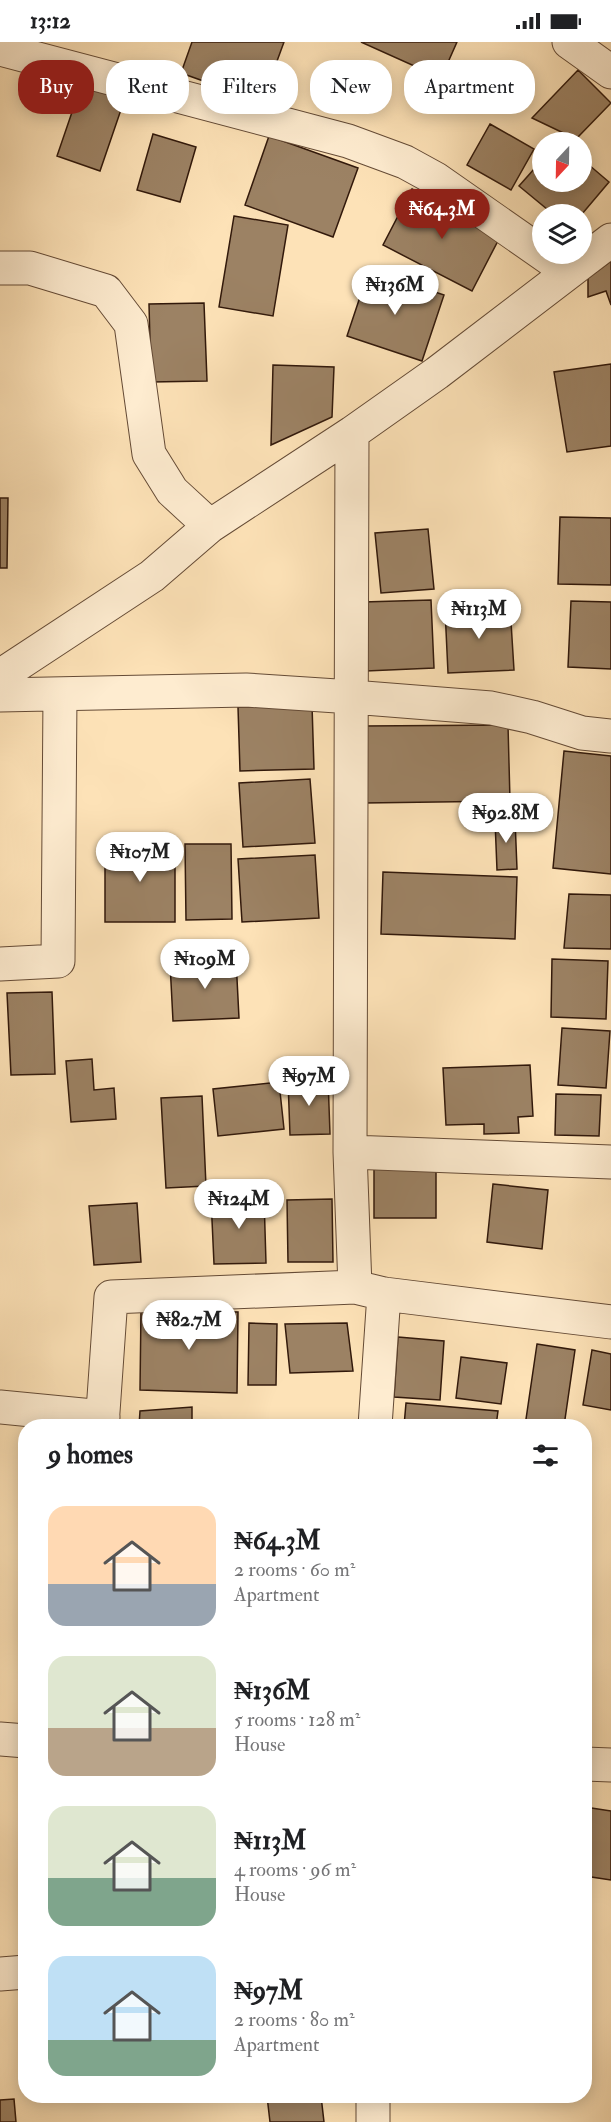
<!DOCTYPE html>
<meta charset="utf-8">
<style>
body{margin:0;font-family:"IM FELL Double Pica",serif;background:#f6f6f6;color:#202124;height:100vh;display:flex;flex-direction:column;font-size:22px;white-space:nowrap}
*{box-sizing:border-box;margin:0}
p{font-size:20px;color:#757577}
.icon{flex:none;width:33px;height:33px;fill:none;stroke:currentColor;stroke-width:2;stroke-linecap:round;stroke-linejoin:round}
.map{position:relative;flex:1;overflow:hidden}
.panel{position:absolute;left:18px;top:1377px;width:574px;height:684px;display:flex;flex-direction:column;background:#fff;border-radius:24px;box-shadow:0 3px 15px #0003}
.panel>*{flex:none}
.guide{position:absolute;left:18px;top:18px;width:576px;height:54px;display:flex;gap:12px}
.needle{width:39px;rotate:202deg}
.controls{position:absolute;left:532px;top:90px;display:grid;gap:12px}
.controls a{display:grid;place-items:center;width:60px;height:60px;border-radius:50%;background:#fff;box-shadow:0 3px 15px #0003;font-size:30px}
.price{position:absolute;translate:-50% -51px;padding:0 14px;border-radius:21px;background:#fff;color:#222;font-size:20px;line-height:39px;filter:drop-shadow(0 2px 3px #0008)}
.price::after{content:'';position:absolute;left:50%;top:36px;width:18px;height:14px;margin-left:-9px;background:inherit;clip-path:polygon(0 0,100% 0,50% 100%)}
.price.current{background:#8f2418;color:#fff}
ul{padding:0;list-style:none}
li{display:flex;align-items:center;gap:18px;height:150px;padding:0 30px}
li span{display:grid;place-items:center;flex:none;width:168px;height:120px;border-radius:18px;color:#555}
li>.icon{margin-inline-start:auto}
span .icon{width:72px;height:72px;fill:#fffc;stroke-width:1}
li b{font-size:26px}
h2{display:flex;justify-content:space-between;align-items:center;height:72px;padding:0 30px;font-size:26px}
.pill{padding:0 21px;border-radius:24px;background:#fff;box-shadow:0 3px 15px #0003;font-size:21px;line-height:54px}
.pill.current{background:#8f2418;color:#fff}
.status{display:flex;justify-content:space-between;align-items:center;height:42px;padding:0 30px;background:#fff;direction:ltr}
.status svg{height:16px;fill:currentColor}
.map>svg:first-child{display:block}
</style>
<div class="status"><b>13:12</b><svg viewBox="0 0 49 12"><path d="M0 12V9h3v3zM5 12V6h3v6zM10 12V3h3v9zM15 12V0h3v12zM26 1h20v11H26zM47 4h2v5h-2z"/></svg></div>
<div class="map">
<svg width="611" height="2080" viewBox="0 0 611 2080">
<rect width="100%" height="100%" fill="#fde2b7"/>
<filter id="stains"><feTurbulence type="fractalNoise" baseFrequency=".00333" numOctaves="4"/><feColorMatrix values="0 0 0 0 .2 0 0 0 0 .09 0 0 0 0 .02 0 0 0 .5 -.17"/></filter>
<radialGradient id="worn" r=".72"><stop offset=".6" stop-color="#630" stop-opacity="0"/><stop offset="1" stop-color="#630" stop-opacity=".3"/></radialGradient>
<path fill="#9c8264" stroke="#32190b" stroke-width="1.5" d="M192 0H284L262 60 181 31Z
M361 0H457L441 36Z
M578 28 611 61 576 97 532 76Z
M82 41 125 56 100 129 57 114Z
M490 82 534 107 511 148 467 123Z
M153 92 196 105 180 160 137 148Z
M269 94 358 126 333 195 245 163Z
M543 117V140H582V117L609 140 582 172H553L519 144Z
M412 147 501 193 472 249 383 203Z
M234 174 288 183 273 274 219 265Z
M611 219V263L606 249 588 255V236Z
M369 228 444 253 422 319 347 294Z
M204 261 207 339 151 340 149 262Z
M611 322V404L567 410 554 330Z
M273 323 334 325 332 375 271 403Z
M0 456H8L7 526H0Z
M560 475 611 476V543L558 542Z
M428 487 434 547 381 551 375 491Z
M431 558 434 626 366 629 363 560Z
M571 559 611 560V627L568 625Z
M510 564 514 628 448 631 445 567Z
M312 663 314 727 240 729 238 665Z
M508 683 510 759 364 761 363 684Z
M564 709 611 714V832L553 826Z
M310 737 315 801 243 805 239 741Z
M515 777 517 827 497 828 495 778Z
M105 802H175V880H105Z
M185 802H231L232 877 186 878Z
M315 813 319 876 242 880 238 817Z
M383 830 517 835 515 897 381 892Z
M569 852 611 853V907L564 906Z
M236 917 239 976 173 979 170 921Z
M552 917 608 919 606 977 551 975Z
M52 950 55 1032 11 1033 7 951Z
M562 986 610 989 606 1046 558 1043Z
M92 1017 94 1048 114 1046 116 1077 71 1080 66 1019Z
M530 1023 533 1074 518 1075 519 1091 484 1092V1082L446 1083 443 1026Z
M328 1036 330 1092 290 1093 288 1038Z
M279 1040 284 1087 218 1094 213 1047Z
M556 1052 601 1053 599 1094 555 1093Z
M202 1054 206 1144 166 1146 161 1056Z
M374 1124 436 1125V1176H374Z
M493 1142 548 1148 542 1207 487 1200Z
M264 1155 266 1221 214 1222 211 1156Z
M332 1157 333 1220H288L287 1158Z
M137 1161 141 1220 94 1223 89 1164Z
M141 1268 238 1270 237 1351 140 1348Z
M249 1281 277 1282 276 1343H248Z
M347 1281 353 1329 290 1331 285 1282Z
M398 1295 444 1299 440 1358 394 1355Z
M537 1302 575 1308 564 1384H525Z
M592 1308 611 1312V1368L583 1363Z
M461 1315 507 1321 501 1362 456 1356Z
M406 1361 498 1369 496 1384H404Z
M192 1365V1384H139L140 1369Z
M585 1765 611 1769V1838L585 1834Z
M267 2054H321L324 2080H270Z
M14 2057 16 2080H0V2058Z"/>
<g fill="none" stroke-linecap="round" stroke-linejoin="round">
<defs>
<path id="minor" d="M569 0 611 30
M0 7 348 99 405 120 436 137 569 230
M0 226H30L106 249 131 282 149 412 172 449 210 484
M352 391 350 1110 355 1245
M0 634 152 534 210 484 352 391 437 331 611 198
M0 653 246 648 352 655 491 666 532 675 582 691 611 694
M0 922 58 919 60 652
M350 1110 611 1120
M0 1365 103 1375
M102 1384 111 1255 355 1245 384 1252 611 1280
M375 1384 384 1252
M0 1697 26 1699
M585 1722 611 1723
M0 1932 26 1930
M373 2080V2054"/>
</defs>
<use href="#minor" stroke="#654b36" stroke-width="35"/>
<use href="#minor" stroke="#feecd0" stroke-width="33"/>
</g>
<rect width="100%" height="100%" filter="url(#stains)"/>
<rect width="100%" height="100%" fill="url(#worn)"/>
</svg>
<div class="controls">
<a><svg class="needle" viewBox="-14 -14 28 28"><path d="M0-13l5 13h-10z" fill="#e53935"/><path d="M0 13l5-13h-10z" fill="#757577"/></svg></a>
<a><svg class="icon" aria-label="layers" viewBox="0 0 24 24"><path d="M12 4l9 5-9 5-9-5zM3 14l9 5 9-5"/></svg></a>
</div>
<b class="price current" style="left:442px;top:198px">₦64.3M</b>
<b class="price" style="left:395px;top:274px">₦136M</b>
<b class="price" style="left:479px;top:598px">₦113M</b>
<b class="price" style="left:506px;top:802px">₦92.8M</b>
<b class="price" style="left:140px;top:841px">₦107M</b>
<b class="price" style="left:205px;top:948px">₦109M</b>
<b class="price" style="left:309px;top:1065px">₦97M</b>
<b class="price" style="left:239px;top:1188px">₦124M</b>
<b class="price" style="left:189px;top:1309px">₦82.7M</b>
<div class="guide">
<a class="pill current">Buy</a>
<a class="pill">Rent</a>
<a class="pill">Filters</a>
<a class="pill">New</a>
<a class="pill">Apartment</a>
</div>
<section class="panel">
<h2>9 homes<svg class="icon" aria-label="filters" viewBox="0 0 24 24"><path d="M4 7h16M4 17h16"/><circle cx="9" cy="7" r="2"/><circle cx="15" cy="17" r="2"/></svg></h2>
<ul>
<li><span style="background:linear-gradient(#ffd9b3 65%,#9aa5b1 0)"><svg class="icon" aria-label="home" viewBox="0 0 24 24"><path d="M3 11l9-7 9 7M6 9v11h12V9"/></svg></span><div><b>₦64.3M</b><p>2 rooms · 60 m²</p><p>Apartment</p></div></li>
<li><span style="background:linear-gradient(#dfe7d0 60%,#b9a48a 0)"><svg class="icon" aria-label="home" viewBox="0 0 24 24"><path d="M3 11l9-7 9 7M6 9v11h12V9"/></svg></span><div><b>₦136M</b><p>5 rooms · 128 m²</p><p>House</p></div></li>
<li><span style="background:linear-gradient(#dfe7d0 60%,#7fa58c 0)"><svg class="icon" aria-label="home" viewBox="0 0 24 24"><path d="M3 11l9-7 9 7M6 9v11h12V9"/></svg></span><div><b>₦113M</b><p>4 rooms · 96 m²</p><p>House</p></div></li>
<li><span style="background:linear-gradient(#bfe0f5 70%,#7fa58c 0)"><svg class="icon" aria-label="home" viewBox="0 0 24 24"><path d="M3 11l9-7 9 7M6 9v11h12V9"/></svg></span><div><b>₦97M</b><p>2 rooms · 80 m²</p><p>Apartment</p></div></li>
</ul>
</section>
</div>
